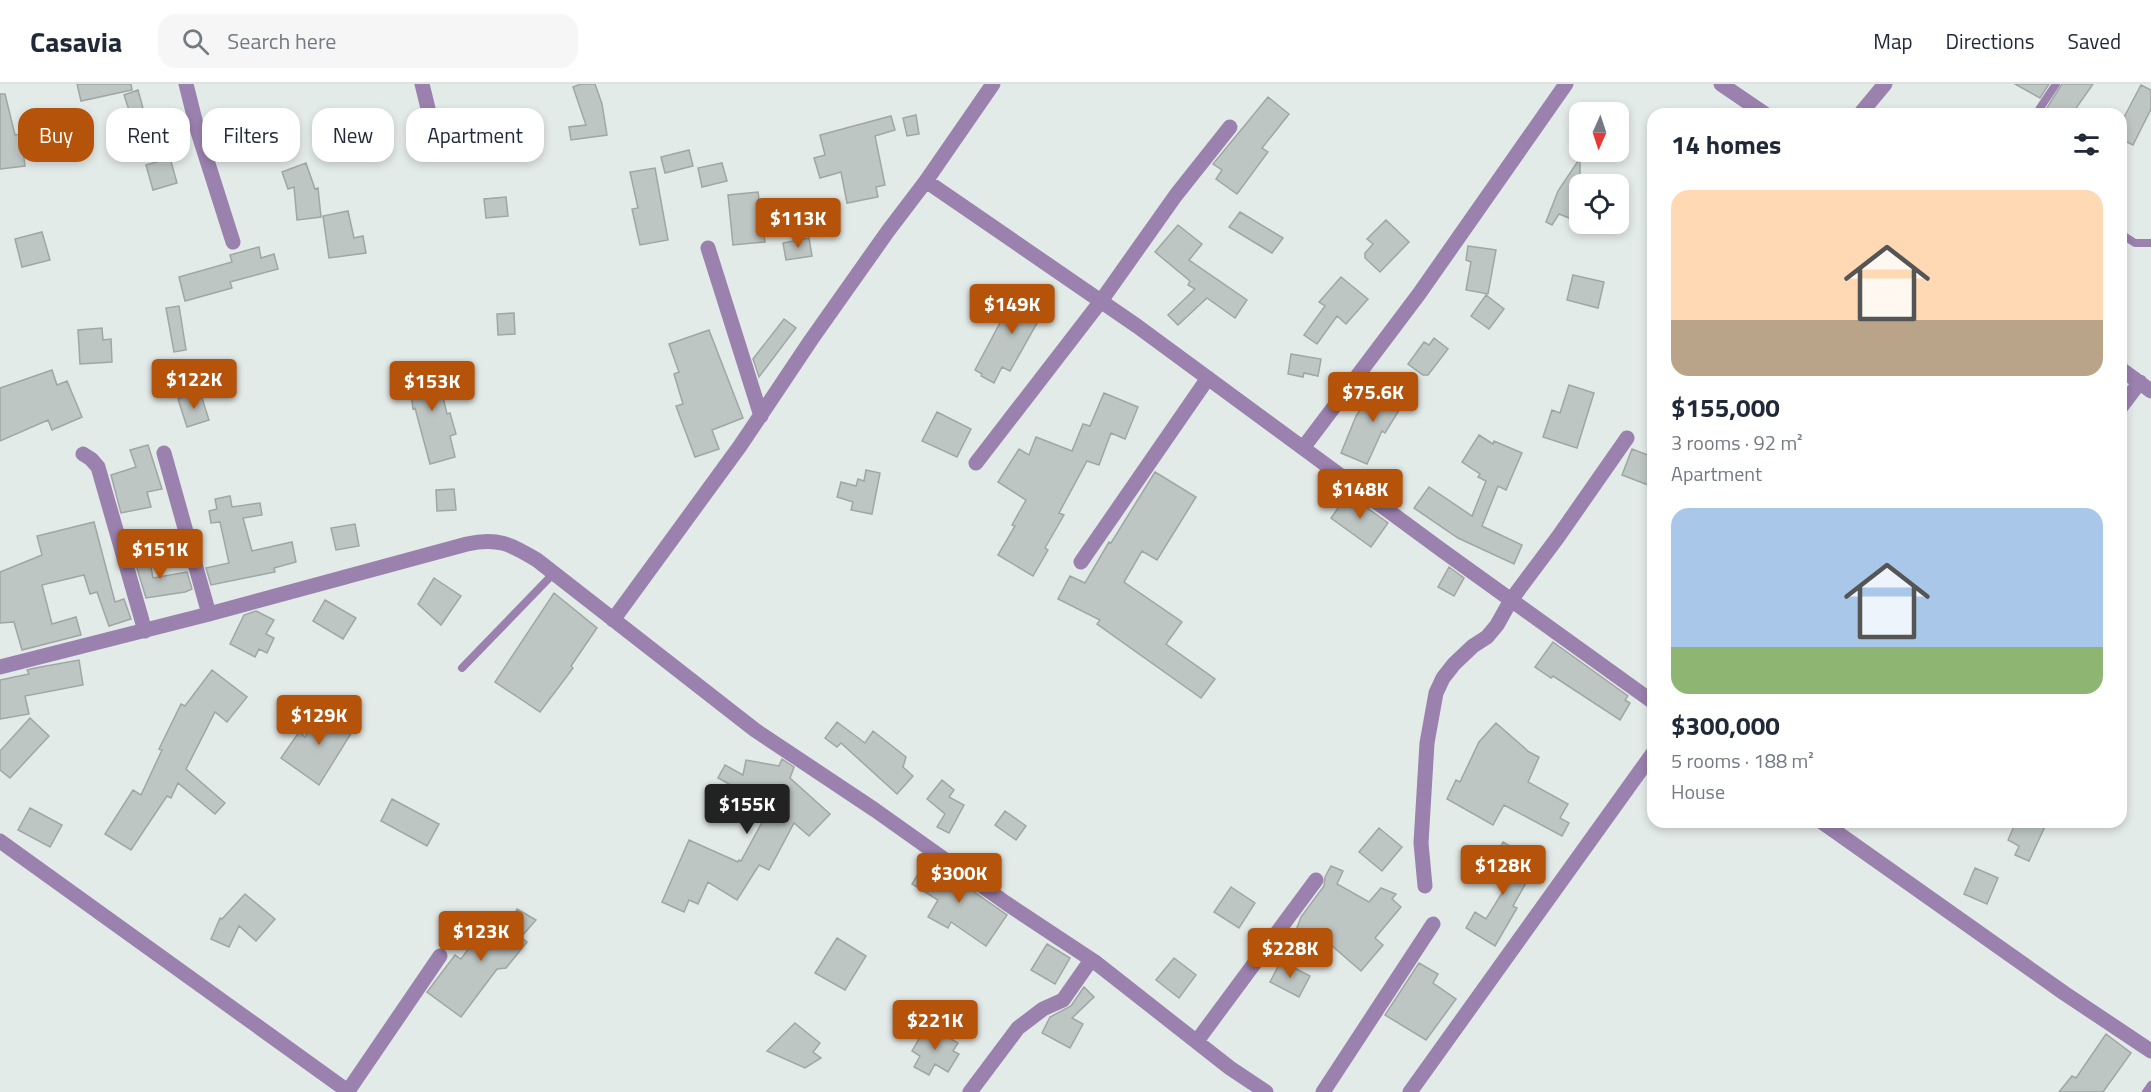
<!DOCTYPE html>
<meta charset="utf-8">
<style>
body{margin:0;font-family:"Titillium Web",sans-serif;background:#f6f6f7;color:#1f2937;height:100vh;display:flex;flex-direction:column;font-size:22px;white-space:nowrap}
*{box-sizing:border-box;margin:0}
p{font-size:20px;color:#747a83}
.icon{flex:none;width:33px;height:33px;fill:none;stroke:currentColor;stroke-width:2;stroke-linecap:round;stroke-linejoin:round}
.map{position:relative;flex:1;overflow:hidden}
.panel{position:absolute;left:1647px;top:24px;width:480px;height:720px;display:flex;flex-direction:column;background:#fff;border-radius:18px;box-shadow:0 3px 9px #0003}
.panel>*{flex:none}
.hud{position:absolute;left:18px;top:24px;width:570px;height:54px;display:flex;gap:12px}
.needle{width:39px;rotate:183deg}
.buttons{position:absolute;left:1569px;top:18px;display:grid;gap:12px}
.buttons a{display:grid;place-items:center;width:60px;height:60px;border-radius:12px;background:#fff;box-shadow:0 3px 9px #0003;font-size:30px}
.price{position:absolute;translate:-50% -51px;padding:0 14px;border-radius:6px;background:#b45309;color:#fff;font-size:20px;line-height:39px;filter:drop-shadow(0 2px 3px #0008)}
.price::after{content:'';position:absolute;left:50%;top:36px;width:18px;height:14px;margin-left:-9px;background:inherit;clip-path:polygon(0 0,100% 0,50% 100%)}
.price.selected{background:#222;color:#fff}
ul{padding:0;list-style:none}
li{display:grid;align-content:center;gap:12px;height:318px;padding:0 24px}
li span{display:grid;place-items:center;height:186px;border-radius:18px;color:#555}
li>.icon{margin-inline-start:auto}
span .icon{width:108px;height:108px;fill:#fffc;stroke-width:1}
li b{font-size:26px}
h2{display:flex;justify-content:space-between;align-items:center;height:72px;padding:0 24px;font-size:26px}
.chip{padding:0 21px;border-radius:18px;background:#fff;box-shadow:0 3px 9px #0003;font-size:21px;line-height:54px}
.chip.selected{background:#b45309;color:#fff}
header{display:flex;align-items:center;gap:36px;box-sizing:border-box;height:84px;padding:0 30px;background:#fff;border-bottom:2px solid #e0e1e3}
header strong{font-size:28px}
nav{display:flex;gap:33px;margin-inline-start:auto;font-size:21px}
.search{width:420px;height:54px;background:#f6f6f7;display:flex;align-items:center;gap:15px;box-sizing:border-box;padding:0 21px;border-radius:18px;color:#747a83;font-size:22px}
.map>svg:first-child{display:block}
</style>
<header>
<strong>Casavia</strong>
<div class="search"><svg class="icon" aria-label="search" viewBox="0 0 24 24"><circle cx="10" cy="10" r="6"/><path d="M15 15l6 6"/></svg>Search here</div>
<nav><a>Map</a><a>Directions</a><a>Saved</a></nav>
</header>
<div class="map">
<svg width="2151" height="1008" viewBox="0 0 2151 1008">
<rect width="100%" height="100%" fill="#e3ebe9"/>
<path fill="#bec6c4" stroke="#9fa6a4" stroke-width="1.5" d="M77 0H131L132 6 81 17Z
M581 0H595L602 20 607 51 571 56 569 43 586 41 573 3Z
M2015 0H2049L2040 14Z
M2062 0H2093L2072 30H2043Z
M2141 1 2151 6V25L2133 61 2121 55V39Z
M138 6 144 28 131 32 124 11Z
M0 10H5L15 51 21 50 25 82 0 85Z
M1268 13 1289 30 1262 64 1268 68 1237 110 1216 95 1222 86 1213 80Z
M484 27 487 40 449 48 447 34Z
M916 31 919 50 907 52 903 34Z
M154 32 157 47 137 51 134 35Z
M891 32 895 46 875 52 885 101 876 103 878 113 847 119 841 88 820 94 814 74 825 71 820 51Z
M493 49 495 69 481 70 478 51Z
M689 66 693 82 665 89 661 73Z
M170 74 177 99 153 106 146 81Z
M1580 74V98L1570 112 1580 115 1574 136 1559 130 1552 141 1546 138 1558 107Z
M306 79 315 105 318 104 321 133 297 136 294 103 288 105 282 88Z
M722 79 727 97 702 103 698 84Z
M655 84 668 156 640 161 632 125 638 124 630 88Z
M758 108 765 158 733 161 728 111Z
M506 113 508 132 486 134 484 115Z
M348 127 354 154 363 152 366 169 329 174 323 132Z
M1240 128 1283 154 1272 169 1229 143Z
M1386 136 1409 158 1380 188 1365 174V169L1373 160 1367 155Z
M1178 141 1202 160 1189 176 1247 216 1235 234 1207 214 1178 241 1168 231 1195 205 1188 201 1190 197 1155 168Z
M42 148 50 176 22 183 15 155Z
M809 154 812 172 786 176 783 159Z
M1468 162 1496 166 1488 210 1466 206 1471 178 1466 176Z
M259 163 261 174 274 170 278 185 230 198 232 204 185 217 179 193 232 178 230 171Z
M1573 191 1604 198 1598 224 1567 216Z
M1341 193 1368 215 1346 240 1337 232 1317 260 1304 251 1325 222 1319 218Z
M1026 202 1050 216 1010 287 1002 283 994 299 981 292 982 290 975 286 1002 235 1005 237Z
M1486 211 1504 225 1489 245 1471 232Z
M179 222 186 266 174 268 166 224Z
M514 229 515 250 498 251 497 230Z
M784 235 796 244 759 293 753 275Z
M102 244 103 256 111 255 112 278 80 280 78 246Z
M709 246 743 334 712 346 719 365 695 373 676 322 683 320 674 290 679 288 669 260Z
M1434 254 1448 265 1428 291H1423L1408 280 1424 258 1429 261Z
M1291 270 1321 275 1318 292 1304 289 1303 293 1288 290Z
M435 279 447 330 450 329 456 350 450 352 455 373 430 380 415 324 413 325 408 282Z
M52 286 57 301 67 297 82 333 52 346 48 336 0 357V304Z
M1387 297 1409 310 1385 349 1382 347 1367 380 1341 369 1356 332 1366 317 1372 321Z
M1569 301 1594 309 1577 364 1543 353 1552 326 1560 329Z
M200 308 209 336 187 343 178 315Z
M1104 309 1138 323 1125 355 1111 349 1099 381 1087 377 1059 429 1064 431 1045 464 1048 466 1033 492 998 471 1015 442 1012 441 1026 416 998 398 1019 365 1029 371 1036 353 1072 367 1083 340 1090 342Z
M937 328 971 345 957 373 922 357Z
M1479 351 1493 360 1494 357 1522 369 1506 406 1498 402 1482 442 1522 461 1514 480 1458 454 1414 424 1429 403 1472 432 1486 397 1478 393 1480 390 1462 378Z
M148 361 162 405 147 408 151 423 121 429 111 391 136 383 130 366Z
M1632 365 1653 373V403L1622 391Z
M866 386 880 389 872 430 851 426 853 418 837 413 841 398 856 402 858 395 864 397Z
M1155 388 1196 413 1157 476 1142 467 1124 498 1182 538 1166 560 1215 595 1201 614 1097 540 1100 536 1058 515 1070 492 1085 499 1109 458 1111 459Z
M454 405 456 426 437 427 436 406Z
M1348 410 1388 439 1371 463 1331 434Z
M230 412 232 423 260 419 262 431 243 434 252 467 292 458 296 478 274 484 275 488 211 501 206 484 229 479 220 438 211 439 209 427 217 425 215 415Z
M94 438 115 518 124 515 131 535 109 542 97 508 90 510 84 491 42 501 52 540 76 533 81 551 22 566 14 538 0 539V488L42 471 37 452Z
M355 440 359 462 336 466 331 444Z
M148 468 153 494 187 488 192 505 185 508 146 514 133 471Z
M1449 483 1464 494 1454 512 1438 503Z
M434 494 461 512 441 541 418 520Z
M554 509 597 544 571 582 573 584 540 628 495 598Z
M325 516 356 534 343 555 313 537Z
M256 527 274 536 266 550 274 554 267 569 259 565 255 573 230 560 244 531Z
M1553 558 1628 612 1625 616 1630 619 1620 636 1553 592 1551 594 1535 583Z
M79 576 83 601 25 612 29 630 0 635V596L29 590 27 586 35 584Z
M212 586 247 613 227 638 215 628 186 685 225 719 215 730 178 699 171 714 167 712 131 766 105 750 133 706 141 711 162 666 159 665 181 620 185 622Z
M324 624 355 643 319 701 281 674 299 648 305 653Z
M30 634 49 652 10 694 0 686V667Z
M837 638 865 659 873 647 906 673 903 683 913 692 897 710 841 659 837 663 825 654Z
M1496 639 1529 668 1539 673 1528 698 1568 720 1560 734 1569 739 1562 752 1504 721 1493 741 1447 715 1456 696 1460 698 1479 658Z
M782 675 794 683 790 694 830 730 809 752 794 739 769 786 759 781 737 816 708 798 698 820 689 816 684 828 662 818 689 756 738 778 739 776 741 777 773 718 740 712V706L718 694 725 681 743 691 746 676 779 682Z
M942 696 954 706 949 713 964 721 949 749 937 743 945 730 927 715Z
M392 715 439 740 427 762 381 737Z
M30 724 62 741 50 763 18 746Z
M1005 727 1026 742 1016 756 995 741Z
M2016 738H2047L2029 777 2015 771 2019 762 2008 756Z
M1379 744 1402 763 1382 787 1359 768Z
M1503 758 1529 773 1523 785 1531 790 1513 822 1517 824 1495 862 1466 844 1475 828 1486 835 1512 793 1491 782Z
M927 775 1007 831 986 862 951 838 948 844 928 833 938 816 912 800Z
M1331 782 1343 787 1337 800 1369 818 1381 804 1396 810 1392 815 1401 823 1375 854 1383 861 1361 887 1331 861 1295 849 1301 833 1324 802 1325 793Z
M1975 784 1998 794 1987 820 1964 810Z
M1231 803 1255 819 1239 844 1214 828Z
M245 810 275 835 256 857 239 842 229 863 211 855 220 834 222 835Z
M517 825 536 836 521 853 527 858 506 884 497 885 461 933 427 908 455 871 461 875 493 831 509 844Z
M837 854 866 872 845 906 815 889Z
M1047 860 1070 874 1055 900 1031 886Z
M1174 874 1196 891 1179 914 1156 896Z
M1281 877 1310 892 1299 913 1270 898Z
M1419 879 1438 890 1433 899 1456 915 1426 956 1385 931Z
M1084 903 1094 913 1072 934 1083 940 1070 964 1042 949 1050 933 1071 922Z
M795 939 820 959 813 968 821 974 805 984 767 967Z
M927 941 958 959 953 967 959 970 948 988 935 980 929 991 914 983 920 972 912 967Z
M2106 950 2131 969 2103 1008H2059L2072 992 2076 994Z"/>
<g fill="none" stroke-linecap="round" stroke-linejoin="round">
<path stroke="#9b81ae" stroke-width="8" d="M2036 30 2056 0
M2121 150 2135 159H2151
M462 584 554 489
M2146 1008 2151 1001"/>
<path stroke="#9b81ae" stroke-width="15" d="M186 0 198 48 233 158
M422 0 437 61
M1721 0 1765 30
M1860 30 1885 0
M926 97 1137 242 1443 467 1653 618
M708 164 761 332
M2121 285 2151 307
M2121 323 2140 298
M1303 364 1419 210 1566 0
M164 369 209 530
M83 370 91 375 98 383 145 547
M976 379 1101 217 1176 111 1230 43
M1081 478 1208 294
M613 536 740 362 811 256 888 147 926 97 993 0
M0 583 209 530 467 460C497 453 511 460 537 476L755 646 875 726 1006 819 1095 878 1230 984 1266 1008
M1822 738 2064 909 2151 967
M0 757 349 1008
M1425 802 1421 759 1427 659 1436 609 1443 594 1454 580 1473 562 1487 553 1497 541 1511 516 1558 453 1627 354
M1197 957 1316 796
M348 1007 440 872
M970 1008 1018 944 1043 925 1063 916 1091 876
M1323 1008 1433 840
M1410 1008 1653 669"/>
</g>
</svg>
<div class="buttons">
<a><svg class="needle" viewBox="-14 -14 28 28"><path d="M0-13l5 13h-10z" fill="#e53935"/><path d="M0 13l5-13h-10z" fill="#747a83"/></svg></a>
<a><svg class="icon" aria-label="locate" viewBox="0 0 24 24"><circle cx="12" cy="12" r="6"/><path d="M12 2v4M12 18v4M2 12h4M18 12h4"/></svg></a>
</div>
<b class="price" style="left:798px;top:165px">$113K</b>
<b class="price" style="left:1012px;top:251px">$149K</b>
<b class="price" style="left:194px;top:326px">$122K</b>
<b class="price" style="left:432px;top:328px">$153K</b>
<b class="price" style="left:1373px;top:339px">$75.6K</b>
<b class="price" style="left:1360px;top:436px">$148K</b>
<b class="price" style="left:160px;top:496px">$151K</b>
<b class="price" style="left:319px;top:662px">$129K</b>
<b class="price selected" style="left:747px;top:751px">$155K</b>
<b class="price" style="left:1503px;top:812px">$128K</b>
<b class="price" style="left:959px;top:820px">$300K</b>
<b class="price" style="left:481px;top:878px">$123K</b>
<b class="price" style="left:1290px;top:895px">$228K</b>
<b class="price" style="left:935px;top:967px">$221K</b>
<div class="hud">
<a class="chip selected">Buy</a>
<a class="chip">Rent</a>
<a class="chip">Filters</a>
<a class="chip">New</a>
<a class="chip">Apartment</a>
</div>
<section class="panel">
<h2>14 homes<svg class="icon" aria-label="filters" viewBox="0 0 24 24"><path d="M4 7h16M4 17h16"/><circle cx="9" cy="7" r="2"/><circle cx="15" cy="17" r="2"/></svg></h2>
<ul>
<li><span style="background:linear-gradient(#ffd9b3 70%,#b9a48a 0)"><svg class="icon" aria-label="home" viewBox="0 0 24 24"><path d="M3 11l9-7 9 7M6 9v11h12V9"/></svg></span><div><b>$155,000</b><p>3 rooms · 92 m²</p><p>Apartment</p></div></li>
<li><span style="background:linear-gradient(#a9c7e8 75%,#8fb573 0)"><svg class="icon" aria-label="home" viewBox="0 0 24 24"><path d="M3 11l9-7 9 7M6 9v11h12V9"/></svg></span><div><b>$300,000</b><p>5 rooms · 188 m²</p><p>House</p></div></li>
</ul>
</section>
</div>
